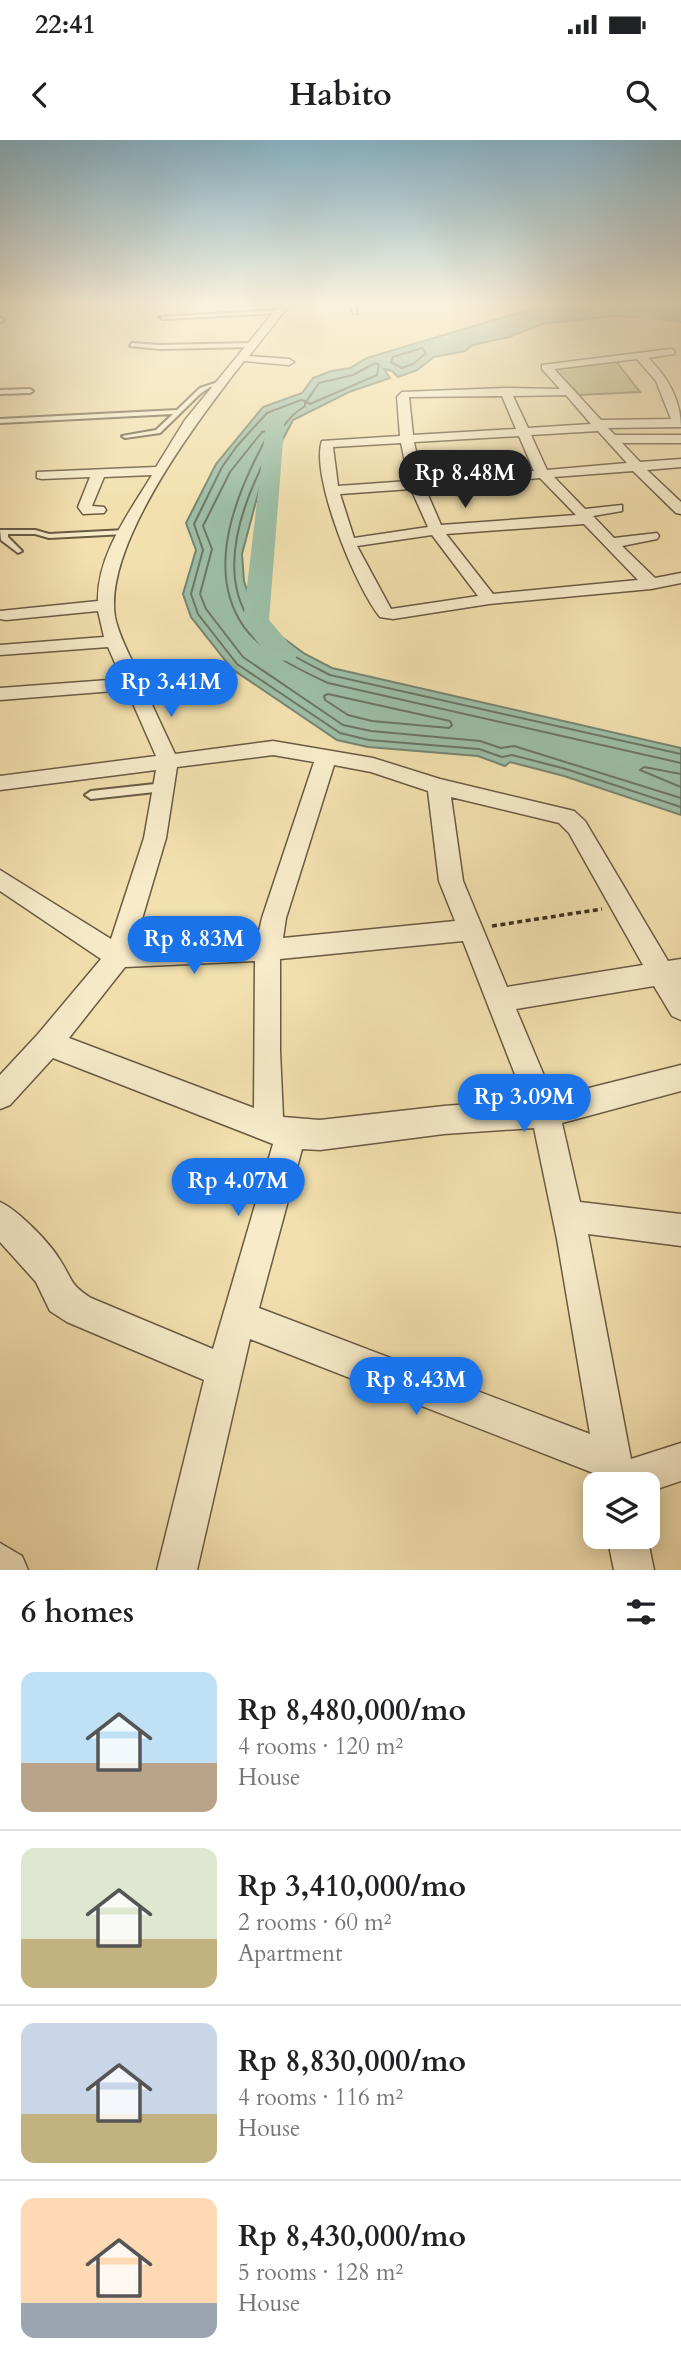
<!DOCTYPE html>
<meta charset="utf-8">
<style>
body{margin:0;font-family:Cardo,serif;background:#f2f2f2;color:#202124;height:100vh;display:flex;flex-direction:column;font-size:26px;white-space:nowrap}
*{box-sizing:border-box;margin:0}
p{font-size:23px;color:#757577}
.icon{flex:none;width:38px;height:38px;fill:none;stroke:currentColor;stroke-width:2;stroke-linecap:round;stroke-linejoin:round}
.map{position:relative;height:1430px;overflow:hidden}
.drawer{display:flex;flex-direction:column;background:#fff;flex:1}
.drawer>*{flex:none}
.buttons{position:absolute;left:583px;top:1332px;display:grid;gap:14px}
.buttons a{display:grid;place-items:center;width:77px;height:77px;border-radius:14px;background:#fff;box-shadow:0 4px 18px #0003;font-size:35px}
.price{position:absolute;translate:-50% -60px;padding:0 16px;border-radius:24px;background:#1a73e8;color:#fff;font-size:23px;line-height:46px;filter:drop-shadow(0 2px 4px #0008)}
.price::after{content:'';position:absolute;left:50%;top:42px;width:21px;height:16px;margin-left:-10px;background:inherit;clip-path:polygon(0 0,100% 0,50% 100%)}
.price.selected{background:#222;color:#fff}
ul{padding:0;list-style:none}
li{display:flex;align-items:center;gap:21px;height:175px;padding:0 21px}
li+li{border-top:2px solid #e0e0e0}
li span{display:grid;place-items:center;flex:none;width:196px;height:140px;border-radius:14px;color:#555}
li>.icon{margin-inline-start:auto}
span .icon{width:84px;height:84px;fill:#fffc;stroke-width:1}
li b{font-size:30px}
h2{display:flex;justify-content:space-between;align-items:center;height:84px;padding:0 21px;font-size:30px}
.status{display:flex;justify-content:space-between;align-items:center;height:49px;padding:0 35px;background:#fff;direction:ltr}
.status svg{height:19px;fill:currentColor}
header{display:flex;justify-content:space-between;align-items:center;height:91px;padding:0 21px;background:#fff;font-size:32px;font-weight:800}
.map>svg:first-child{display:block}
</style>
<div class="status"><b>22:41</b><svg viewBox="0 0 49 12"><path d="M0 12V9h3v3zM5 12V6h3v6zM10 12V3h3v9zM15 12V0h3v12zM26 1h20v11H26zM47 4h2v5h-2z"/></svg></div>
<header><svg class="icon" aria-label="back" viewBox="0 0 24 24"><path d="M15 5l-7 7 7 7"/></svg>Habito<svg class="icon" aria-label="search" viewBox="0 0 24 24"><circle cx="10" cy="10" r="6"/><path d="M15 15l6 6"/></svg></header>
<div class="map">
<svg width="681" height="1430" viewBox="0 0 681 1430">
<rect width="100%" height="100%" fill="#f2e0ae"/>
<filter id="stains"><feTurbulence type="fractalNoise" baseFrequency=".00286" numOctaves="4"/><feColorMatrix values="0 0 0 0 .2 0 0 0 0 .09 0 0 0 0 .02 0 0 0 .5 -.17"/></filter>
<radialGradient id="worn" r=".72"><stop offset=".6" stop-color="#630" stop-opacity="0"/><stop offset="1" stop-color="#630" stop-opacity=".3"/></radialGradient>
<path fill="#c2c085" stroke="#807853" stroke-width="2" d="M616 221 640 252 579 255 552 228Z"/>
<path fill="#9cbea6" stroke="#768571" stroke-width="2" d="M575 163 578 169 609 170 613 166 626 165 619 163 681 166V182L648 177 611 176 542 184 509 197 473 205 465 211 434 217 417 230 398 237 392 231 384 229 390 238 349 252 293 280 262 339 242 414 244 441 256 478 305 514 332 528 681 608V675L564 636 510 622 505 626 478 616 368 607 337 600 232 529 191 477 183 454 196 410 186 383 216 324 263 267 302 253 313 238 331 231 350 228 367 218 511 175 551 165Z"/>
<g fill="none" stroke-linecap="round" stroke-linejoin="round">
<path stroke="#6c7664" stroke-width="2" d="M422 208 426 213 413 224 402 228 391 222 393 217Z
M375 223 379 225 377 235 310 264 306 262 319 243 353 235Z
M328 554 450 581 452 585 449 588 372 581 348 575 325 560 324 556Z
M681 614 330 535C307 523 264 503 250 481 217 431 242 364 267 316 277 296 285 278 305 266V261L301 260 267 273 237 306 222 327 194 384 203 410 191 454 198 474 237 524 340 593 369 600 479 609 502 617 512 615 566 629 681 667
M681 623 328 543C300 530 262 512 244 487 203 429 238 349 268 295L267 291 262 292 230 332 203 386 212 409 200 454 206 469 243 517 343 585 371 591 480 601 501 608 514 606 681 658
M681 634 644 627 640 630 681 647"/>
<path fill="#9cbea6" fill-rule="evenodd" d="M599 164 681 174V182L599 172 549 181 542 177 549 173Z
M276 270 285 276 269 480 298 514 294 520C270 526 255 499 243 481L267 276Z"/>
<defs>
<path id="lane" d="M350 163H354L357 173H353Z
M278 170 280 173 163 179 160 177Z
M0 178 3 179 4 180 0 182Z
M132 203 160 205 251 203 254 205 251 207 160 209 130 206Z
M221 241 223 244 210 247 200 254 160 293 125 298 122 296 156 290 173 274 0 283V279L177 270 200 248Z
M0 250 30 249 33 251 30 253 0 254Z
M0 390H35L49 394 125 390 129 392 125 394 49 398 35 394H8V397L22 411 18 413 1 400Z
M164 643 170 647 164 651 91 659 85 655 91 651Z"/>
<path id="street" d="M281 163H291L249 216 289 219 294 222 289 225 244 221C200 277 103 404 115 477 119 496 129 514 137 531 149 559 162 586 175 614L273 601 373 618 440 639 574 671 585 681 668 821 681 819V880L672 876 654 846 516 869 553 957 681 925V951L562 983 580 1062 681 1074V1106L588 1094 631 1319 681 1303V1341L648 1352V1344H597L596 1334 250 1199 197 1430H157L204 1240 67 1182 50 1171 36 1142 0 1102V1062C18 1070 50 1103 60 1120 73 1140 69 1144 91 1158L213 1209 273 1004 53 918 10 965 0 969V935L38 894 101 819 0 751V730L111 799 144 698 156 630 0 650V636L156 616 127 550 0 560V548L122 539 108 507 0 515V505L104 497 98 471 6 480 0 479V471L98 461C97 415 129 373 152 335L104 337 92 366 104 367 106 370 104 373 83 374 78 367 90 337 42 339 37 338V332L156 327 185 280ZM273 615 314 622 262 778 257 800 134 806 166 698 177 627ZM334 625 371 632 428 651 439 741 455 781 283 798 286 778ZM451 657 559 683 569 693 643 825 507 847 463 741ZM463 801 525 960 444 966 320 980 283 977 280 911V819ZM255 821 254 968 69 898 125 827ZM534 988 557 1099 590 1294 259 1168 302 1009 320 1010 444 994Z
M670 209 674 210V214L648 218C667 236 681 260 681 287L608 288 615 295H681V303H622L640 322 681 319V327L647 330 681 362V374L676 373 633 331 554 337 585 369 622 365V371L593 376 614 398 657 393 659 396 657 399 622 406 655 438 681 433V443L651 449 489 464 393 479 380 477C356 448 310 336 322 301L400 296 397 257 402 252 505 248 560 249 542 229V225ZM637 219 656 241 671 279 601 280 554 229ZM566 255 591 284 528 288 513 256ZM502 256 516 289 413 295 409 257ZM598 291 627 323 547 330 531 295ZM519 296 534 331 422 340 414 302ZM401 303 409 341 338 346 333 307ZM540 338 576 375 441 385 425 348ZM411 349 428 387 354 398 340 354ZM584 384 638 440 493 454 446 394ZM432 395 478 456 391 469 357 406Z
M607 1396H647L654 1430H614Z
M0 1403 22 1416 28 1430H0Z"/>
</defs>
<use href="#lane" stroke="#6a5b44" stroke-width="4"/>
<use href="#street" stroke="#6a5b44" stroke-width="3"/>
<path stroke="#3d2f21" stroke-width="3.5" stroke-dasharray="5 3.5" stroke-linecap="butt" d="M492 786 602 769"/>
<use href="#lane" fill="#f7ebca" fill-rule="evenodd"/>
<use href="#street" fill="#f7ebca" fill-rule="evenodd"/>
</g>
<linearGradient id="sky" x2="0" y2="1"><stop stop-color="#89b8ce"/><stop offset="0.45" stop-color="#f9f1db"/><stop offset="1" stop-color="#f9f1db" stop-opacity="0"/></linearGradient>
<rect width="681" height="363" fill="url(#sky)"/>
<rect width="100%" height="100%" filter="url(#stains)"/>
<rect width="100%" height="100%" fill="url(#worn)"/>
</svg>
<div class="buttons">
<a><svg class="icon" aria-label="layers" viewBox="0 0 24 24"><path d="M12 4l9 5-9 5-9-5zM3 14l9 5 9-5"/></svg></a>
</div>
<b class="price selected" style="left:465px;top:370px">Rp 8.48M</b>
<b class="price" style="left:171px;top:579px">Rp 3.41M</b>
<b class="price" style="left:194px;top:836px">Rp 8.83M</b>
<b class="price" style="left:524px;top:994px">Rp 3.09M</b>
<b class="price" style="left:238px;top:1078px">Rp 4.07M</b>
<b class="price" style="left:416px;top:1277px">Rp 8.43M</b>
</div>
<section class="drawer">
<h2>6 homes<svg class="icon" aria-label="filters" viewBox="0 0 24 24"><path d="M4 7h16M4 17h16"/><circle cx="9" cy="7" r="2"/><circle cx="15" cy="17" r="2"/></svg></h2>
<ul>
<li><span style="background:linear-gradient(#bfe0f5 65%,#b9a48a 0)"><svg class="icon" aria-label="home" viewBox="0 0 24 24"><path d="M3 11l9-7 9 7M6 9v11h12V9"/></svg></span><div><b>Rp 8,480,000/mo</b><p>4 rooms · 120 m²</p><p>House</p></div></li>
<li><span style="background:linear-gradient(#dfe7d0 65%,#c2b280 0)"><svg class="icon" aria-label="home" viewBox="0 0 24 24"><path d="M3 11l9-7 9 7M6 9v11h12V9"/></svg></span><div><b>Rp 3,410,000/mo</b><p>2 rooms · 60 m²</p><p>Apartment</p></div></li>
<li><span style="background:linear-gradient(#c9d6e8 65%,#c2b280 0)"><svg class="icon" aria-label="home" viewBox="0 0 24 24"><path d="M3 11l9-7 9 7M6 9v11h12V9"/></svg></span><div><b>Rp 8,830,000/mo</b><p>4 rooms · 116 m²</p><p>House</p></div></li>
<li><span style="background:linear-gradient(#ffd9b3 75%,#9aa5b1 0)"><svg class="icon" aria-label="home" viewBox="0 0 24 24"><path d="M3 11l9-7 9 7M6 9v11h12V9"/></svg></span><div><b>Rp 8,430,000/mo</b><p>5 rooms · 128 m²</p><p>House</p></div></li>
</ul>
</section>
